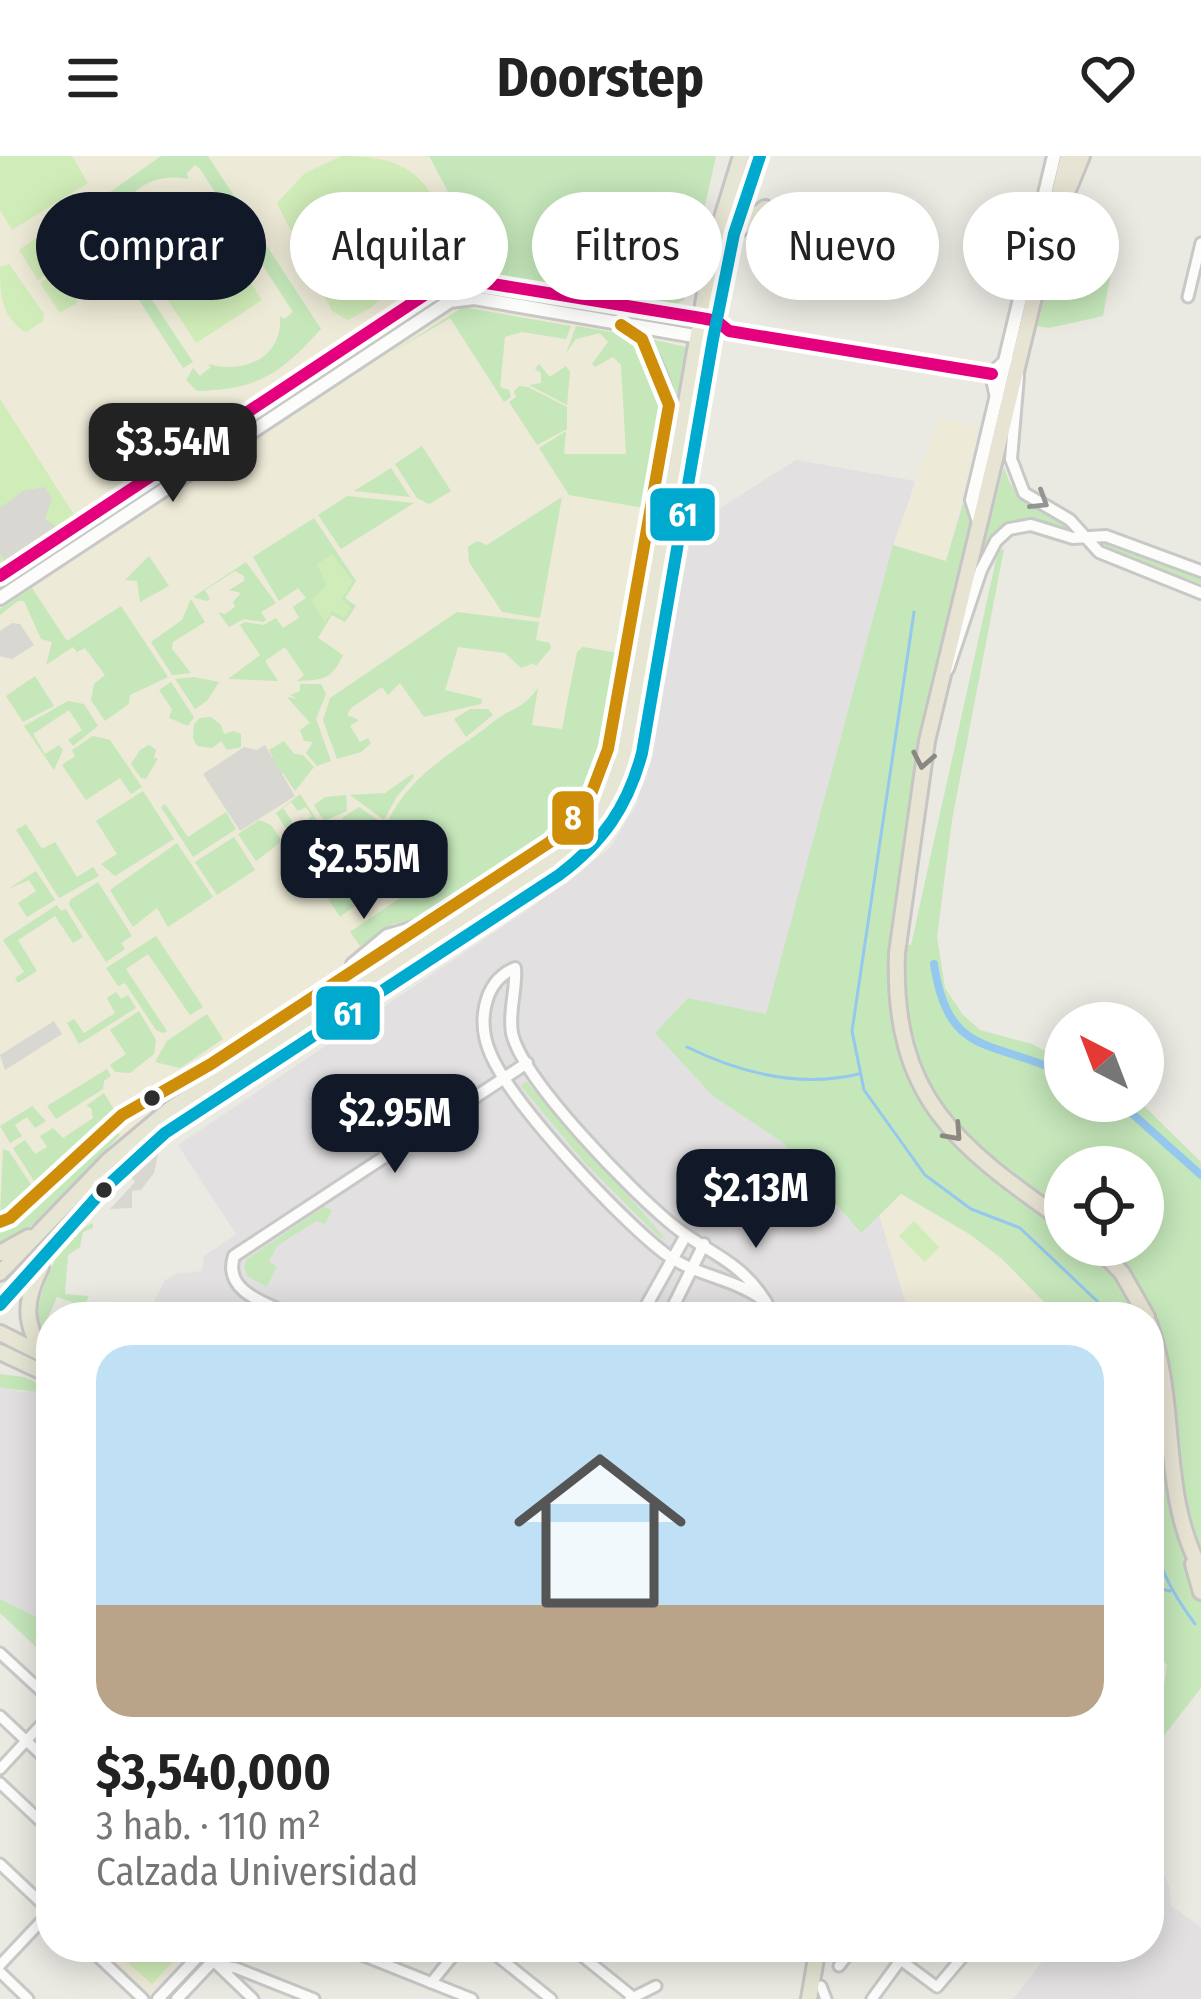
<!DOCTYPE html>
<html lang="es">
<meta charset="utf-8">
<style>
body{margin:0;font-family:"Fira Sans Condensed",sans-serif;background:#f2f2f2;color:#222;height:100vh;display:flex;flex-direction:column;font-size:45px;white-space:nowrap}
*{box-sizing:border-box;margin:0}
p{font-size:39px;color:#767676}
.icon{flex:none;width:66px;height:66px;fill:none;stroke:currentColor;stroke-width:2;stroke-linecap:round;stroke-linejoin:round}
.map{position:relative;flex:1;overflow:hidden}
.details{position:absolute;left:36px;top:1146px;width:1128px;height:660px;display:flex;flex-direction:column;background:#fff;border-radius:48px;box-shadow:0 6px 30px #0003}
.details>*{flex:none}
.top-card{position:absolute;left:36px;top:36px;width:1131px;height:108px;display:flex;gap:24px}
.needle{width:78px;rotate:318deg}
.tools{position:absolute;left:1044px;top:846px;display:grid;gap:24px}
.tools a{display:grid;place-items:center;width:120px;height:120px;border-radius:50%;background:#fff;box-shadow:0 6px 30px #0003;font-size:60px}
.price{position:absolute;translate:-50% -102px;padding:0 27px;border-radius:24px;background:#111827;color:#fff;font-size:39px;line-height:78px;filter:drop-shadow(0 3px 6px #0008)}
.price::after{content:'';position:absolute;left:50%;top:72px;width:36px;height:27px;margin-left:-18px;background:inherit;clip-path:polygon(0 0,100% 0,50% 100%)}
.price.current{background:#222;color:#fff}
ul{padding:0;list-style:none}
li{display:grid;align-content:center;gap:24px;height:636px;padding:0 60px}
li span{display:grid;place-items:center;height:372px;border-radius:36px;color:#555}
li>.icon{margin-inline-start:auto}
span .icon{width:216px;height:216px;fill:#fffc;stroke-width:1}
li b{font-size:51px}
.chip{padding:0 42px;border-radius:54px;background:#fff;box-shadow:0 6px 30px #0003;font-size:42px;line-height:108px}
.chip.current{background:#111827;color:#fff}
header{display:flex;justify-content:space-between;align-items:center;height:156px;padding:0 60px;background:#fff;font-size:54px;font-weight:700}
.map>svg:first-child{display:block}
</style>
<header><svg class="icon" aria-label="menu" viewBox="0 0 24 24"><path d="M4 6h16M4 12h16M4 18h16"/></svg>Doorstep<svg class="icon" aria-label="heart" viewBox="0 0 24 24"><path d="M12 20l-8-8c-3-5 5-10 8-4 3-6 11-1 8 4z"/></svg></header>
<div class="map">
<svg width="1201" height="1843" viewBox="0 0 1201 1843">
<rect width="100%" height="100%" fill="#eae9e2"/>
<path fill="#e2e0e1" d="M796 304 915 325 766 858 688 842 713 940 782 986 860 1077 879 1058 910 1161H147L164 1125 176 1118 202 1115 204 1100 236 1078 178 989 531 752 609 693 637 648 695 361 703 363Z
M0 1231 21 1236 38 1234 51 1240V1468L0 1443Z
M1149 1681 1169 1730 1171 1750 1201 1771V1843H1013L1054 1791H1149Z"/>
<path fill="#edead7" d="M0 0H437L624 139 695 155 619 593 614 617 593 657 562 690 190 932 0 1110V416L77 365 0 243Z
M939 262 979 271 946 406 893 389Z
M900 1038 971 1079 1002 1103 1059 1161H910L879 1058Z
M99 1791H192L149 1837Z"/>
<path fill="#c5e7ba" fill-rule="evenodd" d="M161 0H208L321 173C280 218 259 233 197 235L186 224 193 212 200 220 211 211 208 208C243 218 283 203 280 160L284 163 293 156 200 13 195 9 187 17 188 23C156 16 124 33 117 67L113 64 103 70 193 206 183 212 82 56Z
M429 0H716L684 144 671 150 458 120 450 111 478 92Z
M1097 85 1116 90 1103 160 1049 172 1037 170 1051 113 1062 93Z
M463 151 571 170 566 183 522 176 505 181 500 231 509 234 511 241 504 246 450 162 391 197Z
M576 170 630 179 638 188 662 246 644 352 569 339 539 292 566 275 564 298H626L621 209 613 201 595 211 592 208 608 186 600 177 576 183 566 197Z
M650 183 686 191 678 239 674 244Z
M539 208 550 221 566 210 570 216 567 249 529 229 541 227V217L535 213Z
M519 230 528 231 567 251V273L537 289 509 246 516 241 514 235Z
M422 290 451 335 429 348 417 342 395 308Z
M1004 311C1017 356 1045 348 1074 376 1027 369 1016 345 982 393Z
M391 312 410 341 354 335Z
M347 340 414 347 341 393 318 359Z
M562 341 540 462 502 456 469 406 468 391 477 385 487 389Z
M963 347 973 366 894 788 911 789 998 395 1004 393 952 664 937 781 945 832 963 859 980 874 1032 888 1065 906V945H1139L1201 1006V1532L1155 1591 1167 1509 1149 1488V1161H1059L1002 1103 971 1079 901 1038 861 1077 782 986 713 940 655 877 688 842 766 858 893 389 946 405ZM1065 1011H1143V1089H1065Z
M314 362 356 425 345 442 356 450 345 466 332 459 318 482 343 499C332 523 324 524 297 525L304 519 285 491 265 505 278 525 228 523 260 499 240 469 245 466 264 469 276 462 283 472 299 462 293 451 306 442 298 432 279 445 253 401Z
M1104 382 1201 420V428L1102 391Z
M149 400 169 430 140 446 137 425 125 424Z
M246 406 276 447 261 456 266 464 263 466 244 463 229 471 218 456 225 458 235 451 233 446 241 437 229 434 244 425V420L235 415 205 434 210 443 207 445 193 441Z
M32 432 67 485 121 450 168 521 130 539 129 548 105 565 91 544 94 528 105 519 85 492 77 496 73 491 46 509 52 486 41 483 24 445H18L0 459V453Z
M191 443 205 466 173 486 172 493 191 517 172 519 151 486 182 464Z
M457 456 539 466 536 484 550 487 551 492 536 510 534 507 521 512 505 497 458 491 445 534 482 543 481 548 424 561 400 527 388 539 382 531 351 552 347 559 359 564 350 570 360 586 368 582 371 587 361 596 337 603 323 564 330 542Z
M583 491 618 497 598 607 574 652 547 678 422 762 393 768 360 790 350 776 400 742 388 725 340 761 314 721 357 704 386 669 421 693 405 673 388 665C412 616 453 598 493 566 512 551 521 555 538 532L532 569 562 573 577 496Z
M35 520 54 550 23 566 6 540Z
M194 521 219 526 207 545 195 553 175 523Z
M171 526 194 561 188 570 169 562 172 553 159 534Z
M300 528H321L326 538 316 563 331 605 317 610 306 597 313 586 304 585 300 574 310 567 287 541 298 543 290 539 300 535Z
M68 545 84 548 98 570 73 590 68 584 82 574 69 554 33 578 45 598 59 589 63 594 54 614 24 570Z
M470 553H488L493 559 466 581 454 563Z
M211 561 221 569 224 578 233 575 241 578V591L227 594 221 585 212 592 197 590 193 582 194 568 200 562Z
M93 580 110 584 142 631 131 638 120 622 86 644 62 609 75 600 72 594Z
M284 585 294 598 303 599 314 611 295 635 283 617 277 620 268 604 273 601 269 594Z
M149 589 156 594 154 602H158L146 623 141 622 131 608 140 594Z
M412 618 414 621 397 640 384 664 350 639 385 637Z
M206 622 236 673 193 701 161 651 165 648 188 681 226 656Z
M143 635 174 683 115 720 101 708 117 698 96 665Z
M300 638 320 669 313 674 307 664 312 660 306 651 298 655 291 646 283 652 299 676 291 681 276 657Z
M346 639 347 655 324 665 314 649 325 641Z
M359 651 382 667 362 693 342 662Z
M259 664 271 669 282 685 256 705 238 678Z
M26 668 42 693 55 686 77 721 93 711 99 720 59 742 16 674Z
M324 672 336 691 331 698 339 710 311 718 291 687Z
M234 681 255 714 217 739 195 706Z
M177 687 213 741 168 771 157 752 133 771 110 734Z
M36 715 55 744 27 761 18 747 36 735 29 724 8 733Z
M98 726 132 780 121 787 125 793 106 806 69 749 70 744Z
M57 749 61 755 66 753 83 781 73 787 55 760 18 784 37 815 18 827 15 822 24 816 3 784Z
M156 780 203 851 190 859 148 798 126 813 167 875 163 877 156 874 125 827 118 830 106 812Z
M116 836 121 843 128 839 136 852 79 888 67 867 74 863 84 877 115 857 107 842Z
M139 855 156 884 154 898 130 917 115 916 110 909 126 898 110 874Z
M207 858 223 883 180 912 155 906 167 885Z
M107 913 111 920 104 925 103 933 56 963 47 950Z
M526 925 666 1083 660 1082 585 1007 521 930Z
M104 937 115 955 34 1025 13 992 25 984 35 998 47 991 40 980 53 972 63 982 93 962 91 952 86 950Z
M32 950 46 965 35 972 27 961 15 969 22 980 10 987 0 970Z
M114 973 120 979 47 1058 0 1091V1071Z
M3 993 9 995 32 1030 0 1060Z
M324 1051 332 1054 325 1068 316 1065 277 1090 269 1106 277 1110 267 1131 247 1120 244 1110 247 1103Z
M93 1067V1072L83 1076 80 1091 68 1099 65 1138 89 1140 84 1150 57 1141 45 1168 51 1171V1188L37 1168C37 1133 59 1081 93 1067Z
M0 1218 24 1221 51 1232V1240C34 1232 18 1236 0 1231Z
M0 1443 51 1468V1505L0 1457Z"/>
<path fill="#d0ecb8" d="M0 0H72L88 27 12 74 0 54Z
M342 0C405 0 434 19 446 83L372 151 348 164 332 155 277 47 305 17Z
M198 45 262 144 196 187 132 89Z
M63 65 82 95 65 107 45 77Z
M36 82 56 113 38 124 19 94Z
M84 98 104 128 86 140 66 110Z
M9 108 44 158 43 165 26 176C1 162 0 137 0 111Z
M58 115 78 146 60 157 40 127Z
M0 243 78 365 0 416Z
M332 398 353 425 342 443 351 452 344 462 332 455 325 466 311 444 326 430 317 408Z
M914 1065 939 1091 925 1106 899 1080Z
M141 1791H187L152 1828 127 1806Z"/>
<path fill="#d8d7d1" d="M44 331 52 342 45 363 62 375 0 415 5 405 0 398V352L23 335Z
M12 467 20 468 34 489 12 503 0 500V475Z
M265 589 295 640 240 675 203 618 244 591 257 594Z
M54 865 62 878 5 914 0 899Z
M160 989 154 1017 141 1034 132 1035V1052L110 1053 135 1026 132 1022 137 1009Z"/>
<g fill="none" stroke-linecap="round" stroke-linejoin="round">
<path stroke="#95c8ee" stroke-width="3" d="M914 456 852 875 864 934 925 1019 971 1053 1020 1072 1097 1145 1106 1161
M687 891C740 917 800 932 859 918
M1149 1363C1158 1409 1167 1430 1195 1468
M1149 1430 1170 1435"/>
<path stroke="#95c8ee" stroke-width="8" d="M934 808C948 903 993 883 1065 918
M1118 945 1201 1019"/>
<defs>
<path id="minor" d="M1188 141 1201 87
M766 1146 776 1161
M0 1497 51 1544
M0 1560 51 1608
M0 1613 51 1558
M0 1627 51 1675
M0 1708 51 1756
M88 1791 143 1843
M342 1791 472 1843
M486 1791 551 1843
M571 1791 633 1841
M883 1791 937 1831 971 1791
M203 1795 253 1843
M0 1809 51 1755
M218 1809 236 1812 314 1843
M839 1810 854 1791
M0 1816 28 1843
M431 1827 460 1791
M821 1830 826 1843
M630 1843 656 1830
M872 1843 910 1791"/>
<path id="tertiary" d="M717 165 729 175 992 218
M1018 220 1011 303 1024 337 1070 364 1099 396 1201 437
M948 513 981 414 996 385 1009 373 1031 369 1073 382 1106 380 1201 415
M352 808 387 779 418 770
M515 812C517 833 508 855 512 877 522 924 634 1038 674 1070 709 1098 740 1104 766 1146 736 1122 698 1121 667 1099 622 1066 513 949 491 899 477 868 482 826 515 812Z
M0 1066 10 1062 122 959 211 908 562 677 596 633 608 593 669 257C669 229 650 183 624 171
M296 1161C269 1148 222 1137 234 1100L527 907
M640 1161 686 1079
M668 1161 704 1088
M158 1843 207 1791
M177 1843 226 1791"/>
<path id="secondary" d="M997 242 992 218 1007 204
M979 366 972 344 1054 0
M0 420 442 129 474 125 710 164
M0 442 450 145 474 142 706 182"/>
<path id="primary" d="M738 74 765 52
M661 300 676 276
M625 502 644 476
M0 1097 29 1081
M41 1111C24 1145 23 1168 45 1200
M0 1117 108 1005 170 953 540 712C585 680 611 647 626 593L713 91 741 0
M0 1149 105 1032 165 977 559 719C603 686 628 650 642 597L713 183 734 78 760 0
M0 1177 44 1199
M0 1196 51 1220
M809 1843 818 1791"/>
<path id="trunk" d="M1061 51 1082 0
M1065 1066C956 989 892 942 897 797L927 585 1068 0
M1095 1089 1122 1117 1147 1161
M1149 1167C1179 1247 1159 1338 1201 1414
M1193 1408 1201 1436"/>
</defs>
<use href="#minor" stroke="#c8c8c7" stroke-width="15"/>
<use href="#tertiary" stroke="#c8c8c7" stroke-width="16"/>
<use href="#secondary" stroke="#c8c8c7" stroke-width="18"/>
<use href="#primary" stroke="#c6c5c3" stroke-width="20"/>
<use href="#trunk" stroke="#c6c5c3" stroke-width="20"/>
<use href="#minor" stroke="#fcfcfb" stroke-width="9"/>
<use href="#tertiary" stroke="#fcfcfb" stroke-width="10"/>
<use href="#secondary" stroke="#fcfcfb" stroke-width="12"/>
<use href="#primary" stroke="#e7e6d4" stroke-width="14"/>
<use href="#trunk" stroke="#e8e4d4" stroke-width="14"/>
<defs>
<path id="bus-1" d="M0 420 429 136 453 126 474 125 701 162 717 165 729 175 992 218"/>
<path id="bus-2" d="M0 1066 10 1062 122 959 211 908 550 686 588 646 608 593 669 249 642 183 621 169"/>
<path id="bus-3" d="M0 1149 105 1032 165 977 559 719C603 686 628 650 642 597L713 183 734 78 760 0"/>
</defs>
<use href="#bus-1" stroke="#fff" stroke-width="21"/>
<use href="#bus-2" stroke="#fff" stroke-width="21"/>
<use href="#bus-3" stroke="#fff" stroke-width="21"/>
<use href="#bus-1" stroke="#e5007d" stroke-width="12"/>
<use href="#bus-2" stroke="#cf8e09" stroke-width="12"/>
<use href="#bus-3" stroke="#00a9ce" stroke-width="12"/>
</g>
<defs><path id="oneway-chevron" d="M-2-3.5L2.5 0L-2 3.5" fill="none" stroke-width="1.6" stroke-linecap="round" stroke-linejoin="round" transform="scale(3)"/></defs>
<use stroke="#949494" href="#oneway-chevron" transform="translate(1040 345) rotate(32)"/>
<g stroke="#8a8880">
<use href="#oneway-chevron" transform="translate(923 604) rotate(101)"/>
<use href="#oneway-chevron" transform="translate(954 977) rotate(48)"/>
</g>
<g fill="#2d2d2d" stroke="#fff" stroke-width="4.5">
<circle cx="152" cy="942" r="10"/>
<circle cx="104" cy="1034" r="10"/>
</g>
<g stroke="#fff" stroke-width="4.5">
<rect x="648" y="330" width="69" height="57" rx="12" fill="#00a9ce"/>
<rect x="550" y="633" width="46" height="58" rx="12" fill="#cf8e09"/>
<rect x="314" y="828" width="68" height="58" rx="12" fill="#00a9ce"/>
</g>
<g font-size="33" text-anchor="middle" font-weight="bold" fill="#fff">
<text x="683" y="370">61</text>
<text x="573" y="673">8</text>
<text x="348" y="869">61</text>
</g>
</svg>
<div class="tools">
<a><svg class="needle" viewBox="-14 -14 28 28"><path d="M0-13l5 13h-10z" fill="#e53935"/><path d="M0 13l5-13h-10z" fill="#767676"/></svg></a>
<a><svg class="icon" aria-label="locate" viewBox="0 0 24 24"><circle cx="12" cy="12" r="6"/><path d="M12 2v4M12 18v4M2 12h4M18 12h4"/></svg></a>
</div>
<b class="price current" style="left:173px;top:349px">$3.54M</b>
<b class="price" style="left:364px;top:766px">$2.55M</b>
<b class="price" style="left:395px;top:1020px">$2.95M</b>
<b class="price" style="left:756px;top:1095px">$2.13M</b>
<div class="top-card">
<a class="chip current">Comprar</a>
<a class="chip">Alquilar</a>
<a class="chip">Filtros</a>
<a class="chip">Nuevo</a>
<a class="chip">Piso</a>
</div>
<section class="details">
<ul>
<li><span style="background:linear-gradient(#bfe0f5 70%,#b9a48a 0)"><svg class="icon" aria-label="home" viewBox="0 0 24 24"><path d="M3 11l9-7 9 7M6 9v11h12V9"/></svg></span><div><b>$3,540,000</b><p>3 hab. · 110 m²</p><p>Calzada Universidad</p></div></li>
</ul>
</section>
</div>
